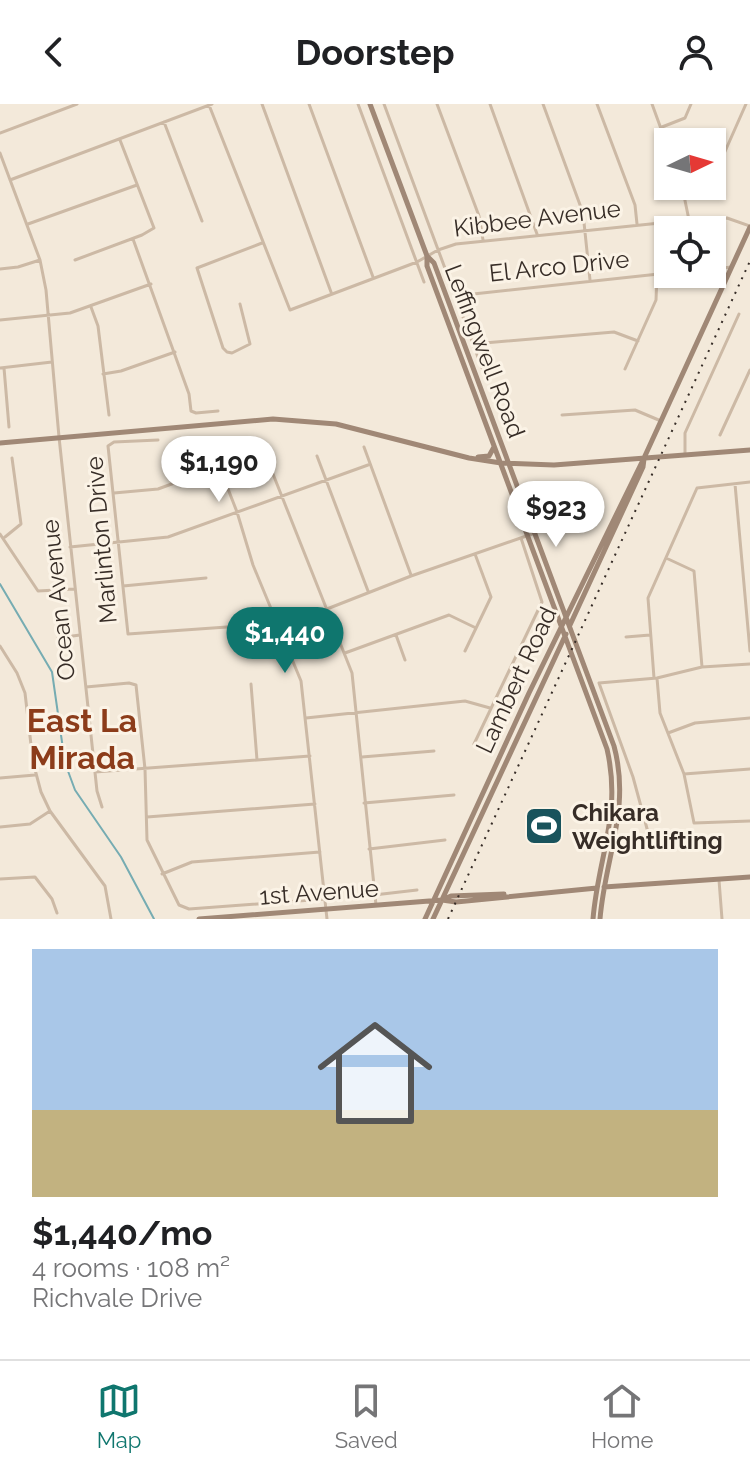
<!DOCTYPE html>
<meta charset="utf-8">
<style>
body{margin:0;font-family:Raleway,sans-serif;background:#f2f2f2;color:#202124;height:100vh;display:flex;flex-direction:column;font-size:30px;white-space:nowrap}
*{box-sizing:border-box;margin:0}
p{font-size:26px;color:#757577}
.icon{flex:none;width:44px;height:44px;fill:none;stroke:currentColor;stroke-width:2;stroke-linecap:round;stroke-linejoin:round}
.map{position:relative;height:815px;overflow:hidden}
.details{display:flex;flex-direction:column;background:#fff;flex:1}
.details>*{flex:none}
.needle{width:52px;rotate:85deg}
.controls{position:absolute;left:654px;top:24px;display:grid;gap:16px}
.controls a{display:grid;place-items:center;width:72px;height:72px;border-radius:0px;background:#fff;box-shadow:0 2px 6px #0004;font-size:40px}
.price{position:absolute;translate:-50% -68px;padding:0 18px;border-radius:28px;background:#fff;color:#222;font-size:26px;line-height:52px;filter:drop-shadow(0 2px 4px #0008)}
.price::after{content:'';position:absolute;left:50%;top:48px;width:24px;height:18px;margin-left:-12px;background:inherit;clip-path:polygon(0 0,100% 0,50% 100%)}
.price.active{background:#0f766e;color:#fff}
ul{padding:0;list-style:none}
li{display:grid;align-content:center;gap:16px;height:424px;padding:0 32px}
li+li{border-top:2px solid #e0e0e0}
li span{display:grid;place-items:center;height:248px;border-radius:0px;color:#555}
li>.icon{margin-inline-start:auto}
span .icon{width:144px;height:144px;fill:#fffc;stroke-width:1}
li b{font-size:34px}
header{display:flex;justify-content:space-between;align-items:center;height:104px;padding:0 32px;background:#fff;font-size:36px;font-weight:700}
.dock{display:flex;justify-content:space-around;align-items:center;height:112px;border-top:2px solid #e0e0e0;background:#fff;font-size:22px;color:#757577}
.dock a{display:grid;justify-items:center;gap:4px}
.dock .active{color:#0f766e}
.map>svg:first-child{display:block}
</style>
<header><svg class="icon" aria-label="back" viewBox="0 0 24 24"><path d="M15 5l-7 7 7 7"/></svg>Doorstep<svg class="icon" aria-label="person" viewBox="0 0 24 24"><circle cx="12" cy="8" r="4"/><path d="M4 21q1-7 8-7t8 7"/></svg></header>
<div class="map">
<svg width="750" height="815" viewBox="0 0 750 815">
<rect width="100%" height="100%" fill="#f3e9da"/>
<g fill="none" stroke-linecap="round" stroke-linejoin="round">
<path stroke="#76acb2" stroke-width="2" d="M0 480 52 568 65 659 75 686 121 753 154 815"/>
<path stroke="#ccb9a5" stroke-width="3" d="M262 0 331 188
M309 0 373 173
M358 0 424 178
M384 0 482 264
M437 0 479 112 483 136
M490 0 537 130
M543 0 583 109 590 176
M597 0 635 101 637 120
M652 0 668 44
M209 1 290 206 417 158 438 146 456 140 689 116 727 114 750 122
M164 18 202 117
M662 23 685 14 691 0
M0 29 77 0
M0 49 40 156 46 186 59 333 97 687 102 703
M712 60 723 52 746 0
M10 76 212 0
M682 82 689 116
M28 120 137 81
M133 135 189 290 191 307 196 309 218 307
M75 156 142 131 154 124 120 36
M0 165 18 163 40 156
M712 165 732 163
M455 192 668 169
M240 200 250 240 232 249 227 248 223 244 197 164 262 139
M91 203 98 222 109 311
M0 216 70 209 151 180
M473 240 614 228 638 237
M0 264 52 258
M4 264 9 323
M625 265 656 196 657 170
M103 270 121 267 175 248
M562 311 635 306 661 317
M720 331 750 266
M158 336 114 338 108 342 128 530 227 523
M209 336 237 408 253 461 301 577 327 815
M364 343 411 471
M685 351V329L739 210
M317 352 368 487
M273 370 352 569 376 801
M735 380 750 547
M114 389 158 385 188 374
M0 430 38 487 74 485
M5 433 21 420 12 354
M70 443 168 433 368 361
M666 454 694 467 702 563
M123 482 206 474
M281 523 411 472 535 429
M396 531 405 556
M626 533 650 531
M58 534 80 531
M0 542 17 569 25 589 33 658 41 688 50 707 105 782 111 815
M465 547 491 493 475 450
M345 549 449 511 476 524
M654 574 648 494 697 384 750 378
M657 574 660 609 684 670 694 719 750 717
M251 580 257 656
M86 583 129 579 136 581 145 665 147 736 179 801 189 805 325 795
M306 614 465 597 490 604
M668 629 695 619 750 614
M474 640 542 498 521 434
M362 653 434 647
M95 668 310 652
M684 670 750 665
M0 674 35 671
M364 699 454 691
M147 713 315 700
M0 723 30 720 50 707
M649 732 633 673 599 579 657 574 702 563 750 560
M369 745 445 736
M162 770 192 758 320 748
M0 775 35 773 52 795 57 809
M719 776 722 815
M374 791 417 786"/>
<path stroke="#a08876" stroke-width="5" d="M370 0 427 152 434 159 614 642C631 705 605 753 600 815
M427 153V162L607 645C622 710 598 753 593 815
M0 339 273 315 336 320 469 354 501 359 554 361 750 346
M478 353 489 352 494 343
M570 521 643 363 644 355
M604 783 750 773
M442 796 451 792 504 790
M199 815 442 796 456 798 597 784
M425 815 529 589 644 354 750 123
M433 815 566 530"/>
<path stroke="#372d27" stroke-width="2" stroke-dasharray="2 6" stroke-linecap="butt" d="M448 815 750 157"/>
</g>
<defs>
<symbol id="stadium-square" viewBox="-11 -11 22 22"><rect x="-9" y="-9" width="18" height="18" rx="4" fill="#19535c" stroke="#fbf3e6"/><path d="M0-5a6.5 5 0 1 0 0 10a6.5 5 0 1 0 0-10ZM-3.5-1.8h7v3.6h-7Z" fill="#fff"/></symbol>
</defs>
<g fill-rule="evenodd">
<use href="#stadium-square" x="522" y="700" width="44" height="44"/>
</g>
<g text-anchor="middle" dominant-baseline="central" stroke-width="6" stroke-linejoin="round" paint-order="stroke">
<g font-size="24" fill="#372d27" stroke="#fbf3e6">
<text transform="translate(537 114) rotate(-7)">Kibbee Avenue</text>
<text transform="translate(559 162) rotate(-6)">El Arco Drive</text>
<text transform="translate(485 247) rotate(69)">Leffingwell Road</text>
<text transform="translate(101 436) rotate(-95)">Marlinton Drive</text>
<text transform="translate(58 496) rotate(-96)">Ocean Avenue</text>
<text transform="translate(516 576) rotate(-65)">Lambert Road</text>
<text transform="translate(319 788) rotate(-4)">1st Avenue</text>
</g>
<g font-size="24" font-weight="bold" fill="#372d27" stroke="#fbf3e6" text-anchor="start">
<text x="572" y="708">Chikara<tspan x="572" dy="28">Weightlifting</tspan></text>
</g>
<g font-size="32" font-weight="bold" fill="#8c3c1a" stroke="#fbf3e6">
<text x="82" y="616">East La<tspan x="82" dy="37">Mirada</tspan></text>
</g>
</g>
</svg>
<div class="controls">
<a><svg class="needle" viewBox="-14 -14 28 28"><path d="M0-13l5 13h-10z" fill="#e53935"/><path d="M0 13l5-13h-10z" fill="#757577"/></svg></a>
<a><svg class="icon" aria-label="locate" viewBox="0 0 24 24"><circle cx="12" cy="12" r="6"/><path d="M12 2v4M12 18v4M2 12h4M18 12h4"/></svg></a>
</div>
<b class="price" style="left:219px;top:400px">$1,190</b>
<b class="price" style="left:556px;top:445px">$923</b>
<b class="price active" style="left:285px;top:571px">$1,440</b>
</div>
<section class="details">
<ul>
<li><span style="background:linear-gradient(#a9c7e8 65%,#c2b280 0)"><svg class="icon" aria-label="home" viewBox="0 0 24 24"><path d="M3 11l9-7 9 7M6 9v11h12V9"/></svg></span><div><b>$1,440/mo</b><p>4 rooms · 108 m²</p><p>Richvale Drive</p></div></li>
</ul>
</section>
<nav class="dock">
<a class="active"><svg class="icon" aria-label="map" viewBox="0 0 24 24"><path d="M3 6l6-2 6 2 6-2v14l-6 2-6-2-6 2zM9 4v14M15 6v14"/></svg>Map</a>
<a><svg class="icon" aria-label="saved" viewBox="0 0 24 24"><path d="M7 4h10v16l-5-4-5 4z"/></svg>Saved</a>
<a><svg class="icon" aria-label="home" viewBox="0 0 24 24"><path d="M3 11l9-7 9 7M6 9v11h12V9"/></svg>Home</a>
</nav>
